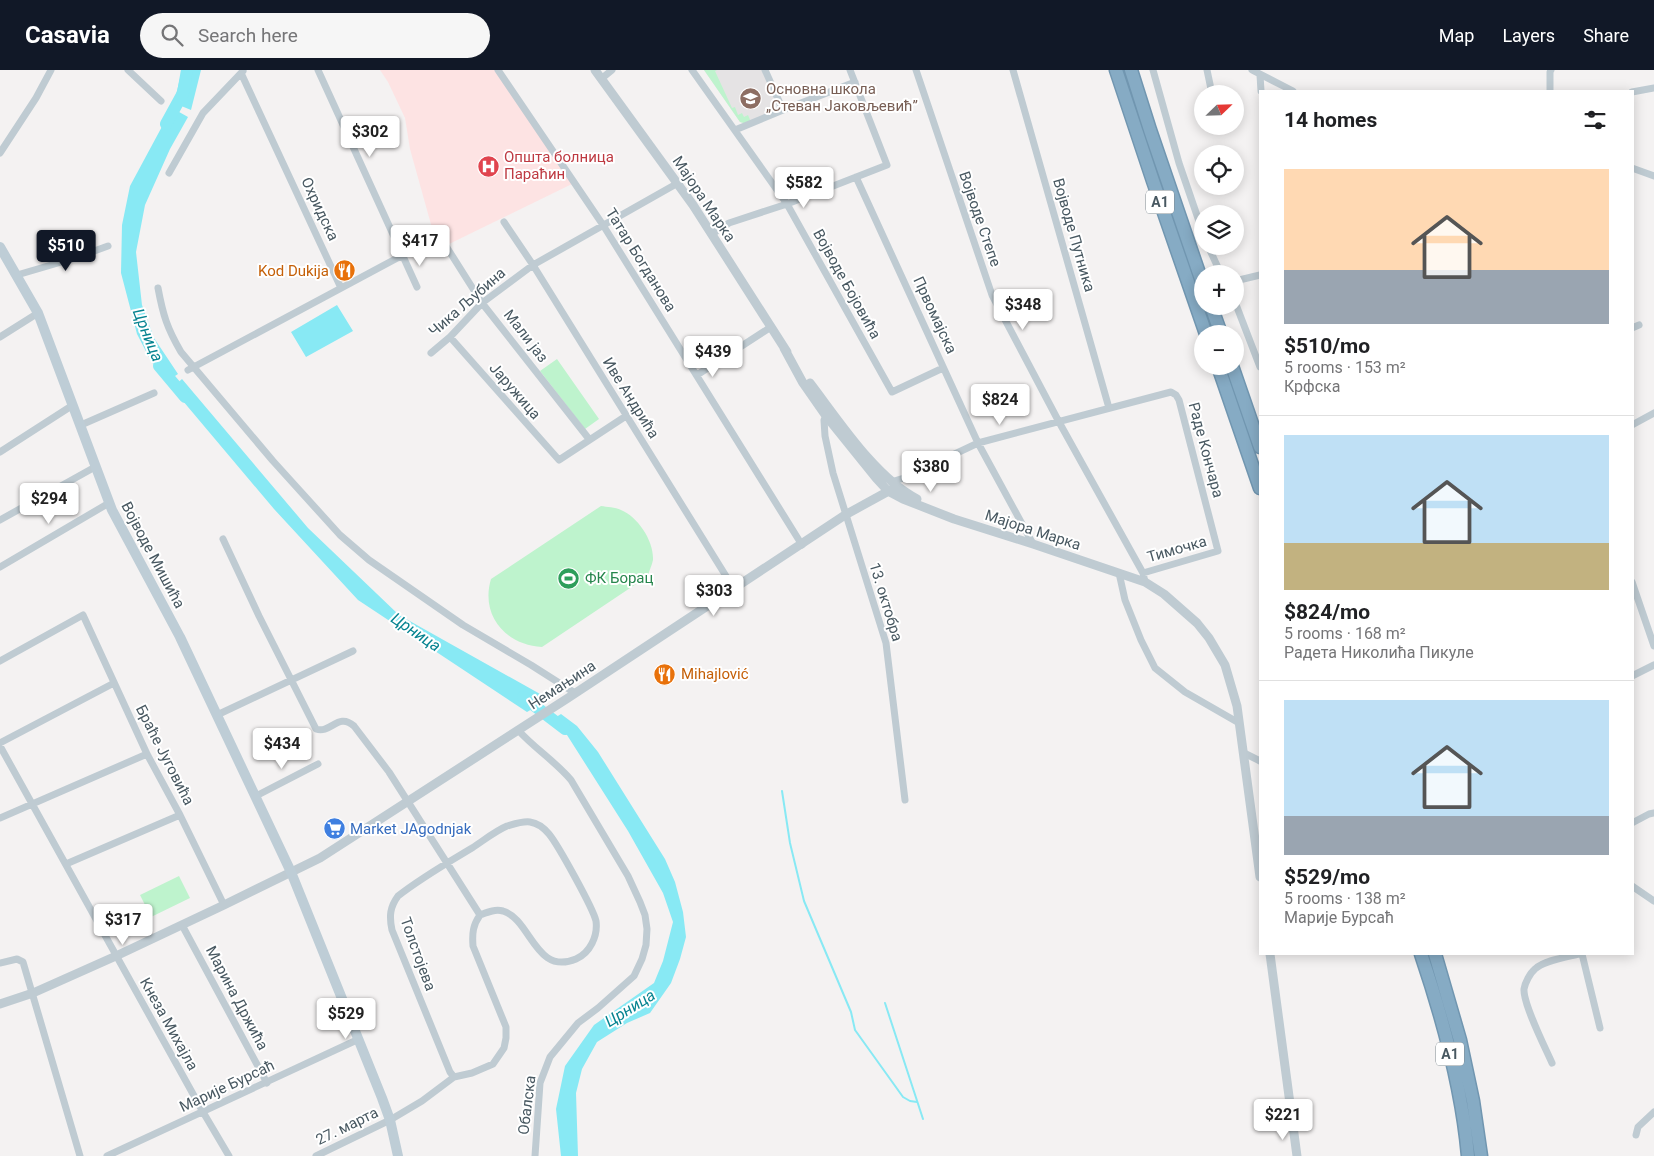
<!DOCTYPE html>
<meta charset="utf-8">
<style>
body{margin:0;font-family:Roboto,sans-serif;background:#f6f6f6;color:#202124;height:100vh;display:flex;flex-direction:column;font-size:19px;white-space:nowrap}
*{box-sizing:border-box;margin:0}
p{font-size:16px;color:#757577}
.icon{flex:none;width:28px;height:28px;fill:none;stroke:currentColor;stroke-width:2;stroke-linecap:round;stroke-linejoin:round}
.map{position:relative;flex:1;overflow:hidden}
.drawer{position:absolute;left:1259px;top:20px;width:375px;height:865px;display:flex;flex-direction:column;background:#fff;border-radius:0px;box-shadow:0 2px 12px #0003}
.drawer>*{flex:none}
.needle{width:32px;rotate:67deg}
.buttons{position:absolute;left:1194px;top:15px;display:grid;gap:10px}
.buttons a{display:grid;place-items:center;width:50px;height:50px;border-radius:50%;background:#fff;box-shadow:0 2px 12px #0003;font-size:25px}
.price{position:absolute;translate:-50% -42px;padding:0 11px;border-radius:5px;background:#fff;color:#222;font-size:16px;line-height:32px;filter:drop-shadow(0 1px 2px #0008)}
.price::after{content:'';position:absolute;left:50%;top:30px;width:15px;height:11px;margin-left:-8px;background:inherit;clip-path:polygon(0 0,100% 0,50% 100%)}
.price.current{background:#111827;color:#fff}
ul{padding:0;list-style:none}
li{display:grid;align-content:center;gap:10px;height:265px;padding:0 25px}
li+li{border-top:1px solid #e0e0e0}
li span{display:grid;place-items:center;height:155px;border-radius:0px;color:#555}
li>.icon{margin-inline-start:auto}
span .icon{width:90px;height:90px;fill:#fffc;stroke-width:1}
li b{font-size:21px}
h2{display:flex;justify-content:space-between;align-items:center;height:60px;padding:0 25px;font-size:21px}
header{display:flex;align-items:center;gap:30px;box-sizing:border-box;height:70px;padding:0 25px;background:#111827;color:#fff}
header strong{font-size:24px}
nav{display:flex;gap:28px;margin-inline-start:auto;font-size:18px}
.search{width:350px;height:45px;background:#f6f6f6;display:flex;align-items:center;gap:12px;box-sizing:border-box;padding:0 18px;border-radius:28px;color:#757577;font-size:19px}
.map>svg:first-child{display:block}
</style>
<header>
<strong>Casavia</strong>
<div class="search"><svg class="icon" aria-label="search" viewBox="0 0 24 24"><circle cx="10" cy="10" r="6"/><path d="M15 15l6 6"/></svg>Search here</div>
<nav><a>Map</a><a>Layers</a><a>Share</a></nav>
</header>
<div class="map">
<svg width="1654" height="1086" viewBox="0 0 1654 1086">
<rect width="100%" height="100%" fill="#f4f2f2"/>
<path fill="#e5e3e4" d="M704 0H764L781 37 747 54 740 52Z"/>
<path fill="#fde3e3" d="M380 0H497L574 113 447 175 432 158 410 79 405 48 388 12Z"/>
<path fill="#bef3cd" d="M704 0H717L715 1 732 38 735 37 738 45 742 43 744 47 748 45 751 52 747 54 740 52Z
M557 289 599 349 585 359 540 301Z
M601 436C607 437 615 437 621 440 638 447 654 471 653 490 652 495 649 501 648 506L542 577C506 575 480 546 491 509Z
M179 806 190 828 151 847 140 825Z"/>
<path fill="#88e9f4" d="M182 0H201L191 40 174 33Z
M172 38 188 47 170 79 145 135 136 182 142 235 154 268 178 304 166 312 151 291 137 264 121 203 122 155 130 116Z
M337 235 353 261 306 287 291 262Z
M182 309 308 458 399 545 549 629 527 642 358 530 274 439 172 318Z
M561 644 577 656 598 682 665 789 675 812 683 842 686 867 680 889 671 913 650 943 627 953 597 972 582 999 576 1023 578 1086H561L556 1039 565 996 594 955 654 913 663 891 673 852 663 823 628 761 567 665 550 651Z"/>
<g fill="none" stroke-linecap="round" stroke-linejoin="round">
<path stroke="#88e9f4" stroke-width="2" d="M782 721 790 773 804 831 851 942 855 960 903 1027 910 1031 917 1032
M885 933 923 1049"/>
<path stroke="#88e9f4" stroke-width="12" d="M166 54 183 23 187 0
M159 296 185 327
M523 627 565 659"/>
<defs>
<path id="motorway" d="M1116 0 1153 111 1206 264
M1131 0 1150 60 1202 212
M1211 236 1221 264
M1218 296 1260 418
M1232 296 1260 377
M1421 884C1443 949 1462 1017 1468 1086
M1435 884 1460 970 1473 1031 1481 1086"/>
</defs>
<use href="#motorway" stroke="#7196b0" stroke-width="15"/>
<path stroke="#bfcbd2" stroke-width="7" d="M128 0 161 31
M318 0 417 217
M498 0 603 155 802 475
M692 0 787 134 892 322 943 298
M765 0 783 40
M916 0 992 225 1059 352 1143 503 1145 512
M1013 0 1109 338
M1153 0 1179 93 1202 160
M1207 0 1211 19
M1252 0 1293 21
M241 3 341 218
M1260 5 1261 21
M601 9 612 0
M1550 21V2L1551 0
M1632 22 1654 18
M735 60 783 40 855 12
M0 83 36 28 51 0
M1632 98 1654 106
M169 103 203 43 243 1
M856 107 978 373 1033 474
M504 152 533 195 734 519
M712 164 729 153 787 134 887 95 850 0
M446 176 482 233 589 369
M1208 176 1221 204
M17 205 75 188 108 176
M1235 211 1260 205
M158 218C163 245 167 258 181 282L273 391 340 465 369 490 463 555 531 595 575 623
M1235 232 1260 297
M1632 258 1639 255
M0 267 38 243
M450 267 559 390 626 346
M431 283 450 267 482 233 533 195 678 113
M188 300 403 185
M697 305 771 257
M826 346 824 350 825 366 833 403 886 573 905 730
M81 355 154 323
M1632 355 1654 343
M0 382 73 335
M891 412 904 408 978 373 1171 322 1176 325 1179 330 1218 481 1143 503
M0 450 95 397
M223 469 259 546 316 659C331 664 338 642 354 656L389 702 480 845
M0 497 109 433
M1119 503 1125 530 1141 570 1155 598 1185 622 1239 653
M1632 512 1654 576
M0 591 83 545 147 684 180 745 224 835
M1632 606 1654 595
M217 645 353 581
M518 660C534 678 555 691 571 710L628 806 640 832 645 845 647 859 646 875 642 889 634 906 598 938 578 953 550 987 540 1013 535 1086
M0 673 114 613
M0 676 203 1042 229 1086
M1244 683 1260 691
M256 726 318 694
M0 748 147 684
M1632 753 1649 744 1654 743
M66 794 180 745
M1632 816 1654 831
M182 855 267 1013
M1582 884 1600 958
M0 893 17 889 23 892 80 1086
M1552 993C1545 977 1523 934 1524 919 1525 913 1530 903 1535 899 1545 890 1567 887 1579 884
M454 1007 450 1002 392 860C389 846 390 837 398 826 421 808 447 793 472 778 483 771 495 761 507 756 514 754 523 751 530 752 537 753 544 758 549 764 558 775 593 838 596 851 598 866 590 883 576 889 535 906 531 849 503 841 495 839 488 842 480 845
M1636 1065 1638 1057 1654 1042
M107 1086 359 969
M316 1086 390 1050 422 1031 454 1007 472 1003 493 994 504 978 506 968V957L473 876C472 863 473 855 480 845"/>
<path stroke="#bfcbd2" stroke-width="9" d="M595 0 693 135 787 282
M784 278 803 313 826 346 876 408 888 421 903 429 954 449 1033 474 1145 512 1164 524 1197 553 1209 568 1225 595 1237 636 1260 807
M810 313C839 351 875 407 917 429
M1270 884 1297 1086
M0 934 33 923 116 886 224 835 320 788 568 628 845 445 896 417"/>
<path stroke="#becdd6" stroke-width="10" d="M0 177 38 243 112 440 180 567 291 802 382 1028 390 1050 398 1086"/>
<use href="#motorway" stroke="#86abc4" stroke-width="12"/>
</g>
<defs>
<symbol id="school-disc" viewBox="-11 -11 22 22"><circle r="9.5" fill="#8d6e63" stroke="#fff"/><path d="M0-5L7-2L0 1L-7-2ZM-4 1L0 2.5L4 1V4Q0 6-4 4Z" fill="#fff"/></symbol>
<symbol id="hospital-disc" viewBox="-11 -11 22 22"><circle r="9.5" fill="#e0444e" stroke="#fff"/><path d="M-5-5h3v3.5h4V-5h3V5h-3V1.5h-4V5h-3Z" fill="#fff"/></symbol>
<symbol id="restaurant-disc" viewBox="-11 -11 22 22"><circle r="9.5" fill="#e8710a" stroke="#fff"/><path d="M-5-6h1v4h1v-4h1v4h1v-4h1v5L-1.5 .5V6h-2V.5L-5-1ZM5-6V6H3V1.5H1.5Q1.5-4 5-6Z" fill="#fff"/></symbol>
<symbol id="stadium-disc" viewBox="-11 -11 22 22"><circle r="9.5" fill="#2e9e5b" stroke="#fff"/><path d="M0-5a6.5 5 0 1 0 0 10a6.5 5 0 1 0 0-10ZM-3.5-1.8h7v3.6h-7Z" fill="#fff"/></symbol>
<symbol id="supermarket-disc" viewBox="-11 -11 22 22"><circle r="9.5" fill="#3f7fe0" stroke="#fff"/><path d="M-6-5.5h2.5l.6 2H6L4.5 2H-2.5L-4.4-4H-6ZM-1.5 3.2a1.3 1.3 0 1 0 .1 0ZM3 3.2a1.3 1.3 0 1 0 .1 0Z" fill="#fff"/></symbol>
</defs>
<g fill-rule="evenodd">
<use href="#school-disc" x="738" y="16" width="25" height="25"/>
<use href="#hospital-disc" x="476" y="84" width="25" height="25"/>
<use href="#restaurant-disc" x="332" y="188" width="25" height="25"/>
<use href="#stadium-disc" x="556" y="496" width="25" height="25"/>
<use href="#restaurant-disc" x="652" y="592" width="25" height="25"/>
<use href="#supermarket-disc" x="322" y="746" width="25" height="25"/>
</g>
<g text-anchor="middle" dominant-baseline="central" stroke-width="4" stroke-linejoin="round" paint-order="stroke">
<g fill="#fff" stroke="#7f8a90" stroke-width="1">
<rect x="1146" y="120.5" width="28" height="23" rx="4"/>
<rect x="1436" y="972.5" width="28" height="23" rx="4"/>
</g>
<g font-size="14" font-weight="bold" fill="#485861">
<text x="1160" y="132">A1</text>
<text x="1450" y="984">A1</text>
</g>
<g font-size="15" fill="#785e54" stroke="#fff" text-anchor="start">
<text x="766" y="19">Основна школа<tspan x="766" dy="17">„Стеван Јаковљевић”</tspan></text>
</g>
<g font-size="15" fill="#be3a42" stroke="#fff" text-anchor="start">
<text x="504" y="87">Општа болница<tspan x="504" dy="17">Параћин</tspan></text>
</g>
<g font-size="15" fill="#485861" stroke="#fff">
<text transform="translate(704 129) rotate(56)">Мајора Марка</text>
<text transform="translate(320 139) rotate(65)">Охридска</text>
<text transform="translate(980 149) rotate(71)">Војводе Степе</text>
<text transform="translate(1074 165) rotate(74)">Војводе Путника</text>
<text transform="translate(641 190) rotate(58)">Татар Богданова</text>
<text transform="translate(847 214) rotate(61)">Војводе Бојовића</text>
<text transform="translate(467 232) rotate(-41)">Чика Љубина</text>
<text transform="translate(935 245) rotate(65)">Првомајска</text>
<text transform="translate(526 266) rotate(52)">Мали јаз</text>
<text transform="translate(515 321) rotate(49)">Јаружица</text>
<text transform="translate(631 328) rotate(58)">Иве Андрића</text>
<text transform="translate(1206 380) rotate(75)">Раде Кончара</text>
<text transform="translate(1033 460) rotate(18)">Мајора Марка</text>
<text transform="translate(1177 479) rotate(-16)">Тимочка</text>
<text transform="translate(153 485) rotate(62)">Војводе Мишића</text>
<text transform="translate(886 532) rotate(73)">13. октобра</text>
<text transform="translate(562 615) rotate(-33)">Немањина</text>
<text transform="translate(165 685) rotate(63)">Браће Југовића</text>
<text transform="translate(418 884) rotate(70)">Толстојева</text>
<text transform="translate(237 928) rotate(62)">Марина Држића</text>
<text transform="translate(169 954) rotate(61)">Кнеза Михајла</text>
<text transform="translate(227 1016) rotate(-25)">Марије Бурсаћ</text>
<text transform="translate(527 1035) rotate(-83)">Обалска</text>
<text transform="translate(347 1056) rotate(-26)">27. марта</text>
</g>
<g font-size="15" fill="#c56008" stroke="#fff" text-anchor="end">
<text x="329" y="201">Kod Dukija</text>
<text x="681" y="604" text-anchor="start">Mihajlović</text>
</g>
<g font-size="15" fill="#27864d" stroke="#fff" text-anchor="start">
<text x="585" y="508">ФК Борац</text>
</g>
<g font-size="15" fill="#366cbe" stroke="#fff" text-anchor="start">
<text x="350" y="759">Market JAgodnjak</text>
</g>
<g font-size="16" font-style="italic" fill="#058390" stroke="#fff">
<text transform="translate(148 265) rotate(68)">Црница</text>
<text transform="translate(416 562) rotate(34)">Црница</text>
<text transform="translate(630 938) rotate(-32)">Црница</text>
</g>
</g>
</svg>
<div class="buttons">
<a><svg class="needle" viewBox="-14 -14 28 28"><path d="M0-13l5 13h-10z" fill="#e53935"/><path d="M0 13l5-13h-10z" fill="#757577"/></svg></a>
<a><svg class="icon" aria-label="locate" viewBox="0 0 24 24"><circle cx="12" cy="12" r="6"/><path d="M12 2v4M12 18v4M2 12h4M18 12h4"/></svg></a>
<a><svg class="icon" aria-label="layers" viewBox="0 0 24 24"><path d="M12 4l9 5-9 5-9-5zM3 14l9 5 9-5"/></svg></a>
<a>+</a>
<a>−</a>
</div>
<b class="price" style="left:370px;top:88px">$302</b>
<b class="price" style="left:804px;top:139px">$582</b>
<b class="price" style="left:420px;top:197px">$417</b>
<b class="price current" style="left:66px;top:202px">$510</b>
<b class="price" style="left:1023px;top:261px">$348</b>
<b class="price" style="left:713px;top:308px">$439</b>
<b class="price" style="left:1000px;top:356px">$824</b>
<b class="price" style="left:931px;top:423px">$380</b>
<b class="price" style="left:49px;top:455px">$294</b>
<b class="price" style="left:714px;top:547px">$303</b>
<b class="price" style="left:282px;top:700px">$434</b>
<b class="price" style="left:123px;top:876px">$317</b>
<b class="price" style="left:346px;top:970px">$529</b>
<b class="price" style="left:1283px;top:1071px">$221</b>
<section class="drawer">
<h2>14 homes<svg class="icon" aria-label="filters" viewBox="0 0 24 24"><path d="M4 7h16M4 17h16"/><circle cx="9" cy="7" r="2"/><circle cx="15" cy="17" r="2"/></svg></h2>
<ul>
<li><span style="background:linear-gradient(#ffd9b3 65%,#9aa5b1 0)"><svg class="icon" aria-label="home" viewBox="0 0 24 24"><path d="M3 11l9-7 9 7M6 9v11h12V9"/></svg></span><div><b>$510/mo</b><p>5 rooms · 153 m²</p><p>Крфска</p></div></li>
<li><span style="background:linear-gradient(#bfe0f5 70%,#c2b280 0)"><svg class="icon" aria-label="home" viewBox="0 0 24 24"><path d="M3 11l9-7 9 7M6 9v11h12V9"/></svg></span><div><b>$824/mo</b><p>5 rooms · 168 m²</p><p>Радета Николића Пикуле</p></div></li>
<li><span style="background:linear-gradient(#bfe0f5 75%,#9aa5b1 0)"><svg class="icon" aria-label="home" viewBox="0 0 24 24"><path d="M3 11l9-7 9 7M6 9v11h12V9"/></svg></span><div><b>$529/mo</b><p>5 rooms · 138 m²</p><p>Марије Бурсаћ</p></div></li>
</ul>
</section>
</div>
